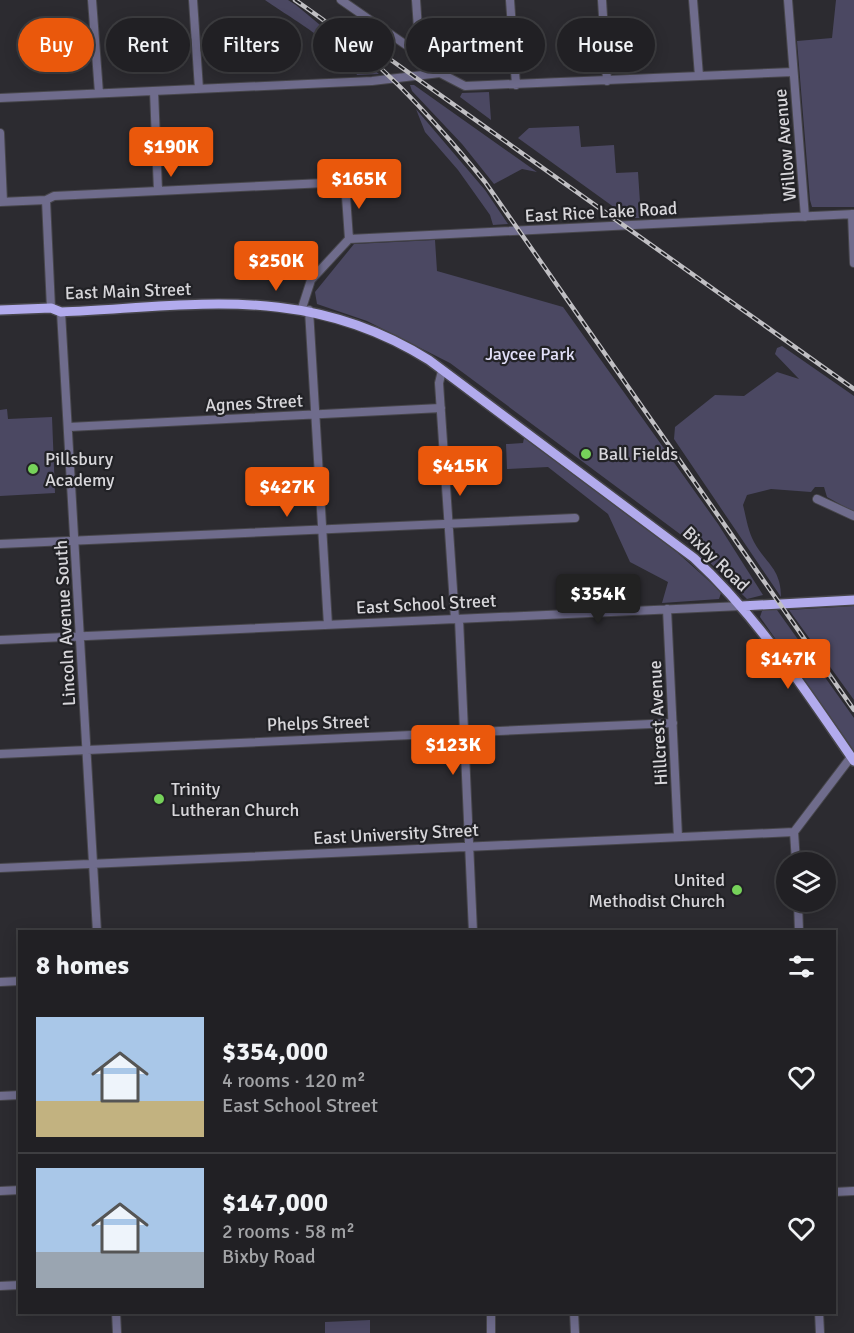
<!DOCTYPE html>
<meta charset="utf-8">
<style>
body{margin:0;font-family:Signika,sans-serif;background:#29282c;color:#f1f3f6;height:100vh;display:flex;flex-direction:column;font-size:22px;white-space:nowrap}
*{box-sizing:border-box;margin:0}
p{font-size:20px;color:#a2a3a6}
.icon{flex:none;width:33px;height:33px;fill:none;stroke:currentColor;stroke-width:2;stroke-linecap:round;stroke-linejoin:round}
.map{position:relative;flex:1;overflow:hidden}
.panel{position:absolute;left:18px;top:930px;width:818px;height:384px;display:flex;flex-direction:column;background:#212024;border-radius:0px;box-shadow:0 3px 15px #0003,0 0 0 2px #3e3e41}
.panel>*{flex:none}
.hud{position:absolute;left:18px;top:18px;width:819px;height:54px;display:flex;gap:12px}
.buttons{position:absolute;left:776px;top:852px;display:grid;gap:12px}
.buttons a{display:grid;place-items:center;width:60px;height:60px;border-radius:50%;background:#212024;box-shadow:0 3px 15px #0003,0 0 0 2px #3e3e41;font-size:30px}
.price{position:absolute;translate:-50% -51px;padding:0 14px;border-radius:6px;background:#ea580c;color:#fff;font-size:20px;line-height:39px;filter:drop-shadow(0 2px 3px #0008)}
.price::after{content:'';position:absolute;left:50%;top:36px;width:18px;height:14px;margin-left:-9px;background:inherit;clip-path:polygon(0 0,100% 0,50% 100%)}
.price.current{background:#222;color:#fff}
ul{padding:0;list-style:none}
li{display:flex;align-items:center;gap:18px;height:150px;padding:0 18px}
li+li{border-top:2px solid #3e3e41}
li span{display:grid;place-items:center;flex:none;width:168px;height:120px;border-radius:0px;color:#555}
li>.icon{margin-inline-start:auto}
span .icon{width:72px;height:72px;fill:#fffc;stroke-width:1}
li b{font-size:26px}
h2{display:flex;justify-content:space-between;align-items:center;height:72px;padding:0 18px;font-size:26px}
.tag{padding:0 21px;border-radius:27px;background:#212024;box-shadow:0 3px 15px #0003,0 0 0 2px #3e3e41;font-size:21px;line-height:54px}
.tag.current{background:#ea580c;color:#fff}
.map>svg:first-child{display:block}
</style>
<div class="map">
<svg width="854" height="1333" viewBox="0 0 854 1333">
<rect width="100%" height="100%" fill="#2c2b30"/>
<path fill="#4b4862" d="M265 0H288L296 5 379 74 357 75C350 52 286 15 265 0Z
M836 0H854V207H812L810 200 797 41 832 38Z
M410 85H414L537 172 522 169 494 184 462 144 412 91Z
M489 92 491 120 460 97 462 93Z
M416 109 485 190 508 224 493 225 490 215 458 170 425 132Z
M579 126 581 147 614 145 616 173 638 172 641 218H629L518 138 529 128Z
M435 240 437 271 563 307 718 524 763 595 747 599 684 537 450 363 367 321 317 304 315 292 354 244Z
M782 346 854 396V512L827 497 824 487H815L811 492 771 489 747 495 743 505C746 517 748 531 754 542 766 564 781 568 781 597L674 439 675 427 715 395 744 396 777 372 799 379 775 354 777 348Z
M7 409 8 419 52 417 55 493 0 496V410Z
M524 438 661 538 719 590 721 593 719 599 662 603 668 582 630 562 608 514 548 467 507 469 506 444 523 443Z
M854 606V700L789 610Z
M766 609 777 610 854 718V751L760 617 762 611Z
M370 1320V1333H325V1322Z"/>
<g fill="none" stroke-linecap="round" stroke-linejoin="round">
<defs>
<path id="minor" d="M92 0 99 93
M193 0 199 89
M341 0 406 45H419
M416 0 420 57 440 73
M510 0 516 85
M602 0 607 81
M693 0 699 76
M788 0 805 217
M154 91 158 191
M0 98 372 81 440 73 465 86 793 72
M0 133 3 202
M46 200 51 308
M0 202 46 200 54 196 345 182 349 239
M852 214 854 263
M349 239 854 214
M302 308 311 280 349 239
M309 310 328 625
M61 312 97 932
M442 371 439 383 455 619
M69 427 441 408
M817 499 854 516
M0 544 575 518
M667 609 678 837
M459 619 473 932
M0 640 741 606
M0 754 673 723
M794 832 851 757
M794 832 796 862
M0 868 794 832
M798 902 799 932
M0 982 20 981
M0 1096 20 1095
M0 1191 20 1190
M834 1192 854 1191
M0 1286 20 1285
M116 1312 117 1333
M491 1312V1333
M574 1312 575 1333
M819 1312 820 1333"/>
<path id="major" d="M0 310 51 308 61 312C197 306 307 283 429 360L694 558C758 617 805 690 854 761
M741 606 854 600"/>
</defs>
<use href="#minor" stroke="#47464b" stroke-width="10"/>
<use href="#major" stroke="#47464b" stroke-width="12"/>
<use href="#minor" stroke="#6f6c8c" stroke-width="8"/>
<use href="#major" stroke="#b2abed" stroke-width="9"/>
<defs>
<path id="rail" d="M295 0C369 49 429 113 485 182L854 710
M353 33 854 389"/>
</defs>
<use href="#rail" stroke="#c0bfc3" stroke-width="4.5"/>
<use href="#rail" stroke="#222226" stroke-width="2" stroke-dasharray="7" stroke-linecap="butt"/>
</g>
<g fill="#76d25a" stroke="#222226" stroke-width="2">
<circle cx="586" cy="454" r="6"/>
<circle cx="33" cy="469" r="6"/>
<circle cx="159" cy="799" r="6"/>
<circle cx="737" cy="890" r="6"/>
</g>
<g text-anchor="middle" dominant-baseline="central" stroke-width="4.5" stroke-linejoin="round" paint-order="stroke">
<g font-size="18" fill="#d7d6da" stroke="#222226">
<text transform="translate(785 145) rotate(-95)">Willow Avenue</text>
<text transform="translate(601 212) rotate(-3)">East Rice Lake Road</text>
<text transform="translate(128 291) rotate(-2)">East Main Street</text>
<text transform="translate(254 403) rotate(-3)">Agnes Street</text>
<text transform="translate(716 559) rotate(44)">Bixby Road</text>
<text transform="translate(426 604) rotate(-3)">East School Street</text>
<text transform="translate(65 623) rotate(-93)">Lincoln Avenue South</text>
<text transform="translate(318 723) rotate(-2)">Phelps Street</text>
<text transform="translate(658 723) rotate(-93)">Hillcrest Avenue</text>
<text transform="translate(396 834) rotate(-3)">East University Street</text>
</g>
<g font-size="18" fill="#e2e0f8" stroke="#222226">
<text x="530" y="354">Jaycee Park</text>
</g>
<g font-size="18" fill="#d7d6da" stroke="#222226" text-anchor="start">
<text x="598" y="454">Ball Fields</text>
<text x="45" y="459">Pillsbury<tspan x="45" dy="21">Academy</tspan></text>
<text x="171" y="789">Trinity<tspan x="171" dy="21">Lutheran Church</tspan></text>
<text x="725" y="880" text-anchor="end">United<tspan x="725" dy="21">Methodist Church</tspan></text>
</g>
</g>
</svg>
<div class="buttons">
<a><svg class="icon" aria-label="layers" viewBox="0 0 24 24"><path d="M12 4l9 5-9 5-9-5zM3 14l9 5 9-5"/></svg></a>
</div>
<b class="price" style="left:171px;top:178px">$190K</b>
<b class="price" style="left:359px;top:210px">$165K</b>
<b class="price" style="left:276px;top:292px">$250K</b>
<b class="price" style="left:460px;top:497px">$415K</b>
<b class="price" style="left:287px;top:518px">$427K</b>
<b class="price current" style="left:598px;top:625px">$354K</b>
<b class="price" style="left:788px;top:690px">$147K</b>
<b class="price" style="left:453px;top:776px">$123K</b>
<div class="hud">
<a class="tag current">Buy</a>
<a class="tag">Rent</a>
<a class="tag">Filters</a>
<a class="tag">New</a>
<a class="tag">Apartment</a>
<a class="tag">House</a>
</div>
<section class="panel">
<h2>8 homes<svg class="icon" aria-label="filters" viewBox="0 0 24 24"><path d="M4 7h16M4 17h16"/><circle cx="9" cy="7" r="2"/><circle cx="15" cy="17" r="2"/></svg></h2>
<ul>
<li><span style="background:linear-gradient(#a9c7e8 70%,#c2b280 0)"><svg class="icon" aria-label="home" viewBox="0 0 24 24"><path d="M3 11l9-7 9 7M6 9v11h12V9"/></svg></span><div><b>$354,000</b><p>4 rooms · 120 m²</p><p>East School Street</p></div><svg class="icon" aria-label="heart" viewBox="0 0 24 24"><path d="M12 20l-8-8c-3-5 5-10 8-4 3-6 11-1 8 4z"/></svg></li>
<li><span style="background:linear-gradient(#a9c7e8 70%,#9aa5b1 0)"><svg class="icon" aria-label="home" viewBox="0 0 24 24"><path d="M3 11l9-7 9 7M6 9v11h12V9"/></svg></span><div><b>$147,000</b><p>2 rooms · 58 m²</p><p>Bixby Road</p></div><svg class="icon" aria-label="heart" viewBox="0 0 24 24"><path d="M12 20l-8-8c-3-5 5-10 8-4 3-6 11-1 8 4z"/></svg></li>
</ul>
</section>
</div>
